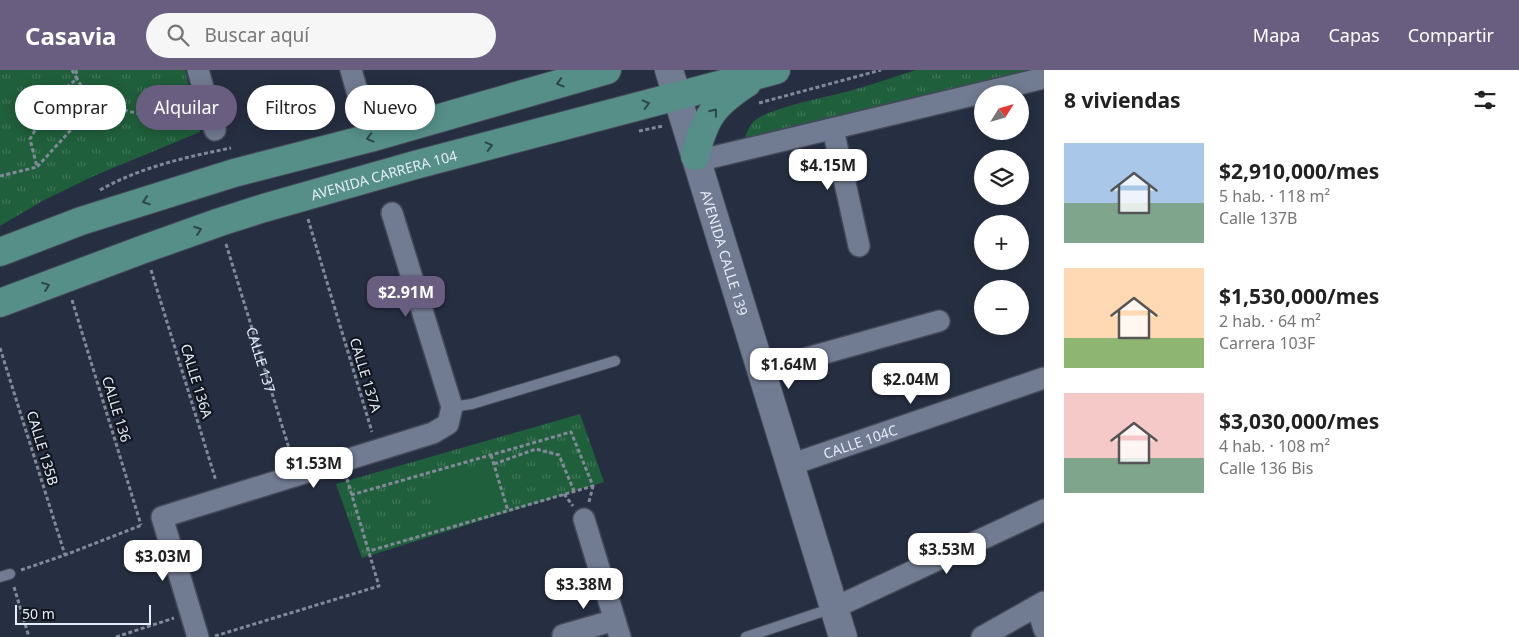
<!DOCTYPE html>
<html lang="es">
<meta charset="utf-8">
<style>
body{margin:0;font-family:"Noto Sans",sans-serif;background:#f6f6f6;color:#222;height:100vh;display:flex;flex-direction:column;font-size:19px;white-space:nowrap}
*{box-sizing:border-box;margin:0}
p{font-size:16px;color:#767676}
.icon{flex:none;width:28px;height:28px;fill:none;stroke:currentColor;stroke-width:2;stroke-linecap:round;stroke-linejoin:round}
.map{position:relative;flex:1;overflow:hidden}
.panel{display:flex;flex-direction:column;background:#fff;width:475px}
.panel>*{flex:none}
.hud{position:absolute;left:15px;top:15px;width:475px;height:45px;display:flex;gap:10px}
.needle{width:32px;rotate:53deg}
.fabs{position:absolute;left:974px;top:15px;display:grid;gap:10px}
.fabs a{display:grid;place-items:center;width:55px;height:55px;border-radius:50%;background:#fff;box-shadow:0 2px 12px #0003;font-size:25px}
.scale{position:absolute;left:15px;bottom:12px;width:136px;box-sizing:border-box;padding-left:5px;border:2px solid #e6ecf9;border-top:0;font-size:14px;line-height:18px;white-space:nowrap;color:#e6ecf9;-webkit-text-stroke:4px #13161f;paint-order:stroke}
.price{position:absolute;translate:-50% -42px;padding:0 11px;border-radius:10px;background:#fff;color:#222;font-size:16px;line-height:32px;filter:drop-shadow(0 1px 2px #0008)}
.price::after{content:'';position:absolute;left:50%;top:30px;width:15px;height:11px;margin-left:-8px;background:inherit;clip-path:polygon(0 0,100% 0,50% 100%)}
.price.active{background:#6a5e80;color:#fff}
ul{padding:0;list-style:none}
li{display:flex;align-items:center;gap:15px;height:125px;padding:0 20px}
li span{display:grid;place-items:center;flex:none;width:140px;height:100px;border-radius:0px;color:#555}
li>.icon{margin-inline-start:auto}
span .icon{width:60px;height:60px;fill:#fffc;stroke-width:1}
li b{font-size:21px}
h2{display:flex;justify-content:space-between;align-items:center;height:60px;padding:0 20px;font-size:21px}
.chip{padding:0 18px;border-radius:22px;background:#fff;box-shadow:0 2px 12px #0003;font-size:18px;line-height:45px}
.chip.active{background:#6a5e80;color:#fff}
header{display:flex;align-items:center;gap:30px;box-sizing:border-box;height:70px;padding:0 25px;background:#6a5e80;color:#fff}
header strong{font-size:24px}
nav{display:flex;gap:28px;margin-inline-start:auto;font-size:18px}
.search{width:350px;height:45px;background:#f6f6f6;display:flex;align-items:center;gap:12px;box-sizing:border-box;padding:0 18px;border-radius:28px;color:#767676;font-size:19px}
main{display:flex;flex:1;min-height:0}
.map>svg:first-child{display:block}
</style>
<header>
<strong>Casavia</strong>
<div class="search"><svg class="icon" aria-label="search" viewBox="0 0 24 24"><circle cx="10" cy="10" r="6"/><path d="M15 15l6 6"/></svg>Buscar aquí</div>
<nav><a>Mapa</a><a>Capas</a><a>Compartir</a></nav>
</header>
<main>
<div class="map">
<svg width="1044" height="567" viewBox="0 0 1044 567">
<defs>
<pattern id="grass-tufts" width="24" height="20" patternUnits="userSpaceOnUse" patternTransform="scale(1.25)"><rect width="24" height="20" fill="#205f3b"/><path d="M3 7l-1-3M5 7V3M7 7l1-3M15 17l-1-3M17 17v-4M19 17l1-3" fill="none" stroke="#407658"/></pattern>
</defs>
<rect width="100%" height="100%" fill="#262e41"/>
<path fill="url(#grass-tufts)" d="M0 0H185L200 62 96 105 44 130 0 156Z
M916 0H1044L743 73C746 66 748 57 753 52 767 38 828 27 849 21 871 15 893 7 916 0Z
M580 344 604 412 362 488 336 414Z"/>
<path fill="#205f3b" d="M494 394 508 441 440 460 425 412Z"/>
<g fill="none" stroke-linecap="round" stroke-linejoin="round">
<defs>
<path id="lane" d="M452 337 472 334 615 291
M0 507 10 504
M746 567 833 538"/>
<g id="street">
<path d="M198 0 215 60"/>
<path d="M351 0 359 28"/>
<path d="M833 59 859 176"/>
<path d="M697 91 1044 8"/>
<path d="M761 301 939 251"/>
<path id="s2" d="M790 395 1044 308"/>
<path d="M584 449 620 567"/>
<path d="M1037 536 1044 559"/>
<path d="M834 538 1044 440"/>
<path d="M563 565 615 550"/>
<path d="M198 567 162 447 433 363 448 354 452 337 392 143"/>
<path d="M982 567 1044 532"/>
</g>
<g id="secondary">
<path id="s3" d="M669 0 843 567"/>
</g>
<g id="primary">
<path d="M695 86C705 47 713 35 747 13"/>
<path d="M0 182 81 151 234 103 370 68 607 0"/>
<path id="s4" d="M0 233 144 179 220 152 264 138 415 95 776 0"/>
</g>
</defs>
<use href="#lane" stroke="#434959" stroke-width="12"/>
<use href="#street" stroke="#434959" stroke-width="24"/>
<use href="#secondary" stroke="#434959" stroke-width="30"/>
<use href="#primary" stroke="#434959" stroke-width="30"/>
<g stroke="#828999" stroke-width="3" stroke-dasharray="4 2.5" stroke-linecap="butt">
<path d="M72 0 77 9 56 25 30 69 37 97 79 51"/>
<path d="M76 0 77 9 88 27"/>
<path d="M759 33 881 0"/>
<path d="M99 38 88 27 81 41 79 51 92 46 99 38H115L169 51 192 43"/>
<path d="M639 61 663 56"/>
<path d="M0 106 37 97"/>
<path d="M100 120C141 97 186 87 231 78"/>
<path d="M308 149 372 362"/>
<path id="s1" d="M226 174 292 388"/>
<path d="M151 200 216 411"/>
<path d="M72 230 141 455"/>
<path d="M0 278 65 485"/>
<path d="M491 385 508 441"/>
<path d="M494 394 536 379 559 385 574 421"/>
<path d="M564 424 573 436"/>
<path d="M351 425 571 362 593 416 369 481"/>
<path d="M589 432 593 416"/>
<path d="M21 500 65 485 142 455"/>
<path d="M14 517 29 567"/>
<path d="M215 566 379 516 347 409"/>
<path d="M116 567 174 548"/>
</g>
<use href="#lane" stroke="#717b91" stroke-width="10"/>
<use href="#street" stroke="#717b91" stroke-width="21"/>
<use href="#secondary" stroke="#717b91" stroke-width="28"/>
<use href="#primary" stroke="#558f88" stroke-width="28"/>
</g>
<defs><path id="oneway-chevron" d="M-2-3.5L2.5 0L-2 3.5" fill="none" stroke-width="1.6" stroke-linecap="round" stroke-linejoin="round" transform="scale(1.25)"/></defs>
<g stroke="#2d4649">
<use href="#oneway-chevron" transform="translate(560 13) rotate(164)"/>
<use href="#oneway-chevron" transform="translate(646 34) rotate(-14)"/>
<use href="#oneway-chevron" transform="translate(714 42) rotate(-52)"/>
<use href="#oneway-chevron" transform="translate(370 68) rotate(165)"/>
<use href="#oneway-chevron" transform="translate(489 76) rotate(-15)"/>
<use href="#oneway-chevron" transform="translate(146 131) rotate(162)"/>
<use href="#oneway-chevron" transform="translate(198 160) rotate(-20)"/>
<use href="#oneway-chevron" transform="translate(46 216) rotate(-21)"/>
</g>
<g text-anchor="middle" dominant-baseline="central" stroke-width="4.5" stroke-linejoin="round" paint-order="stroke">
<g font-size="14" fill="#e6ecf9" stroke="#13161f">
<text stroke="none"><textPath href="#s4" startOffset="405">AVENIDA CARRERA 104</textPath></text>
<text stroke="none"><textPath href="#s3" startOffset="191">AVENIDA CALLE 139</textPath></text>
<text stroke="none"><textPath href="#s1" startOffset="121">CALLE 137</textPath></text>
<text transform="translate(366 305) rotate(73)">CALLE 137A</text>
<text transform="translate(197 311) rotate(73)">CALLE 136A</text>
<text transform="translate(117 339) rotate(73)">CALLE 136</text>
<text stroke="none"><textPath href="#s2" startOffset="74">CALLE 104C</textPath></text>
<text transform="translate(43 378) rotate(73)">CALLE 135B</text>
</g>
</g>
</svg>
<div class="fabs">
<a><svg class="needle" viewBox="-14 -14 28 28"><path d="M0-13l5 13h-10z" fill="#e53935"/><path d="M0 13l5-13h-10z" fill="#767676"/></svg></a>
<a><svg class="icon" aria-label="layers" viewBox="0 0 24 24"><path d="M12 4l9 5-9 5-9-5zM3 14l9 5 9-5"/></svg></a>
<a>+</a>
<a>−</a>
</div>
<div class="scale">50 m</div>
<b class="price" style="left:828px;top:121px">$4.15M</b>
<b class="price active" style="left:406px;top:248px">$2.91M</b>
<b class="price" style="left:789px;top:320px">$1.64M</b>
<b class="price" style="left:911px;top:335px">$2.04M</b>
<b class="price" style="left:314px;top:419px">$1.53M</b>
<b class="price" style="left:947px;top:505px">$3.53M</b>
<b class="price" style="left:163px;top:512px">$3.03M</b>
<b class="price" style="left:584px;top:540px">$3.38M</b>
<div class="hud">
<a class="chip">Comprar</a>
<a class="chip active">Alquilar</a>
<a class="chip">Filtros</a>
<a class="chip">Nuevo</a>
</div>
</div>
<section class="panel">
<h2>8 viviendas<svg class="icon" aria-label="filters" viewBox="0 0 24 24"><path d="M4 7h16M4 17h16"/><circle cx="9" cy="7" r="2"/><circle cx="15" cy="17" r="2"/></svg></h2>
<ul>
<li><span style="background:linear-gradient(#a9c7e8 60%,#7fa58c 0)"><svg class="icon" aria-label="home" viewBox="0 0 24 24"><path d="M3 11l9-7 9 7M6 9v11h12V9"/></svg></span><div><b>$2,910,000/mes</b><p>5 hab. · 118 m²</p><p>Calle 137B</p></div></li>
<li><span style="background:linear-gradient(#ffd9b3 70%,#8fb573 0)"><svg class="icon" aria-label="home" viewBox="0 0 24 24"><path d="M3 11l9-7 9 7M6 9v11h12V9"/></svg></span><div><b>$1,530,000/mes</b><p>2 hab. · 64 m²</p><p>Carrera 103F</p></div></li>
<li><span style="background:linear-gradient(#f6c9c9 65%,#7fa58c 0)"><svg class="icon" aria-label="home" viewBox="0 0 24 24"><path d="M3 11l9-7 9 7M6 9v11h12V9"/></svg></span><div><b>$3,030,000/mes</b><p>4 hab. · 108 m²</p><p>Calle 136 Bis</p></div></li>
</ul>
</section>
</main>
